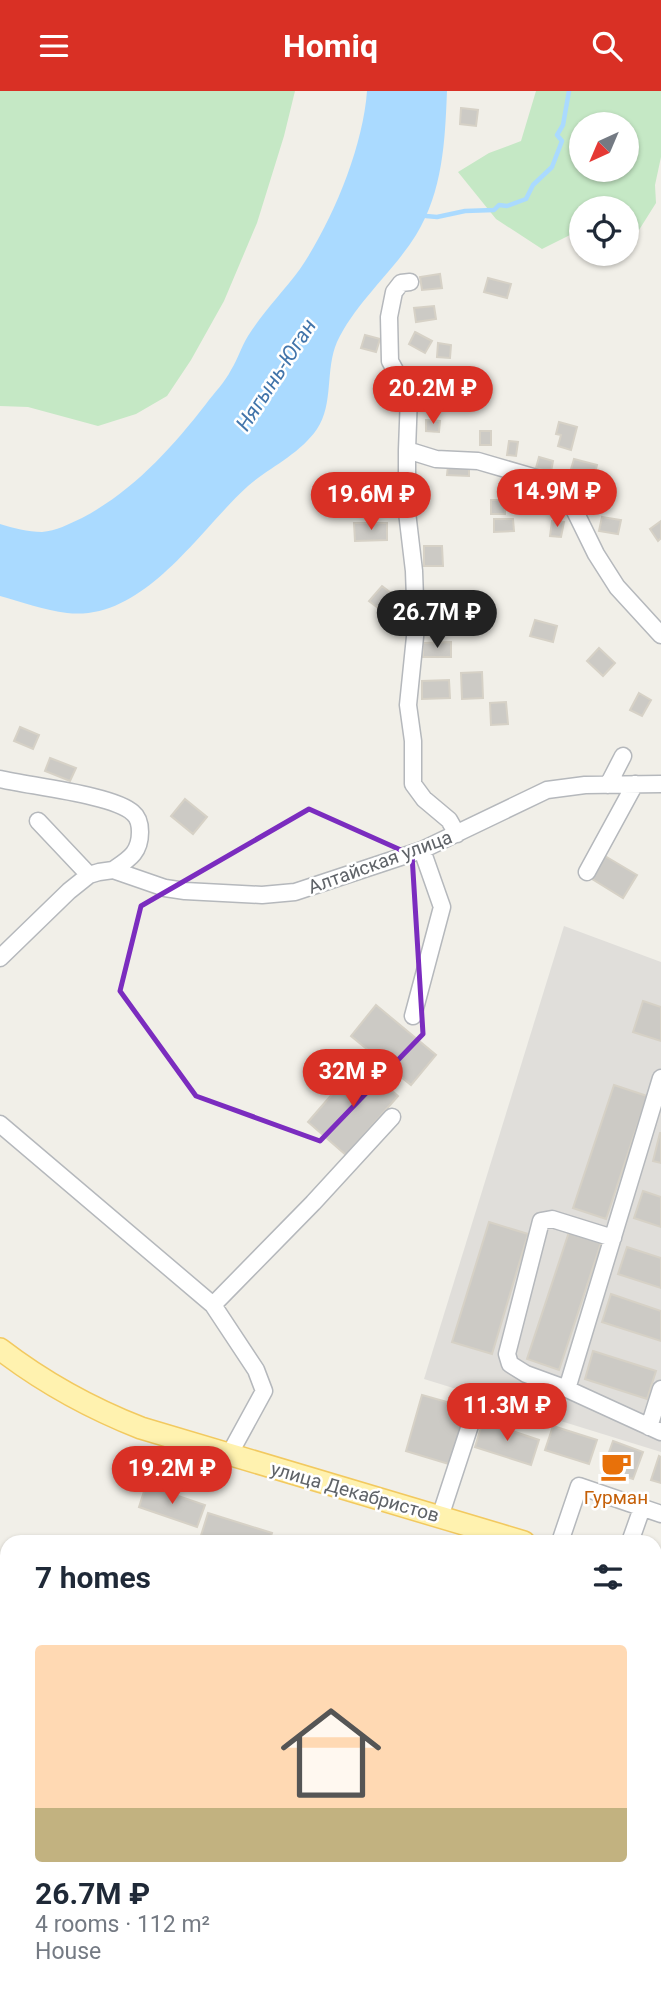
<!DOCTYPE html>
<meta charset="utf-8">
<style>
body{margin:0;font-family:Roboto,sans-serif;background:#f2f2f3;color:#1f2937;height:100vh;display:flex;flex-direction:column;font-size:26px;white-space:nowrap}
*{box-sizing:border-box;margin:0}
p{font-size:23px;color:#747a83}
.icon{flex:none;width:38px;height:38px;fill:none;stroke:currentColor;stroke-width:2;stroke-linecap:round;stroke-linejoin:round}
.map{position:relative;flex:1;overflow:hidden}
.panel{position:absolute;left:0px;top:1444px;width:662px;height:471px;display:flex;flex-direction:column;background:#fff;border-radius:21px 21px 0 0;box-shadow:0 2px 5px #0004}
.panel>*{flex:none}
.needle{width:46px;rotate:224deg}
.buttons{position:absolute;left:569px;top:21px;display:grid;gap:14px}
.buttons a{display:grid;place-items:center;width:70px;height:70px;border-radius:50%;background:#fff;box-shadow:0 2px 5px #0004;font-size:35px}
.price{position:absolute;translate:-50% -60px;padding:0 16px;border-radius:24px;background:#d93025;color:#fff;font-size:23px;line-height:46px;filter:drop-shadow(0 2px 4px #0008)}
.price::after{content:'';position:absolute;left:50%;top:42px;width:21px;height:16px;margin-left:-10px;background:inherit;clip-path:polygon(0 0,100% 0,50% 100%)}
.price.selected{background:#222;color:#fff}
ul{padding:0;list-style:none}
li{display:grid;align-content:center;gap:14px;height:371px;padding:0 35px}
li span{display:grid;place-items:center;height:217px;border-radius:7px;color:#555}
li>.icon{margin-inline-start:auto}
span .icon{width:126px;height:126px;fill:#fffc;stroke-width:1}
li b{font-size:30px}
h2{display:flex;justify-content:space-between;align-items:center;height:84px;padding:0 35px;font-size:30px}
header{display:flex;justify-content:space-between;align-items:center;height:91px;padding:0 35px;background:#d93025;color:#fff;font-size:32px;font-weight:700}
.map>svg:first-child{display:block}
</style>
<header><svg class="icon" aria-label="menu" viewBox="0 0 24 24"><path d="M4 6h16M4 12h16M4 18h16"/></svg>Homiq<svg class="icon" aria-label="search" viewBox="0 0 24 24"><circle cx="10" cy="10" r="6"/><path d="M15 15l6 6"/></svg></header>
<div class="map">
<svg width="661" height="1914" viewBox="0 0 661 1914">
<rect width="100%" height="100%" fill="#f1efe8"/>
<path fill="#e0deda" d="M564 835 661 871V1361L424 1288Z"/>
<path fill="#c5e8c5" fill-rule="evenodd" d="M0 0H295L284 45 257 132 224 210 191 269 167 305 136 323 98 335 28 316 0 315Z
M536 0H661V66L655 94 656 112 627 158 626 117H581V143L578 140 542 158 496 128 458 81 489 62 521 50ZM626 33V79H581V33Z
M661 1799V1914H644L641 1908H654L655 1821Z"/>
<path fill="#aadaff" d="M367 0H447C445 50 443 100 416 144 393 181 356 211 337 251 325 278 334 313 317 338 300 363 270 376 248 395 199 439 144 531 67 522 45 519 21 511 0 505V433C13 437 28 441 42 441 56 440 69 433 82 427 133 400 171 358 206 313 214 302 225 291 231 279 238 268 241 256 248 245 263 221 283 201 300 178 332 131 363 57 367 0Z"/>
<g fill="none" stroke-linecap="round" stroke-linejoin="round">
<path stroke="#aadaff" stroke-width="4.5" d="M426 125 437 126 465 120 494 119 499 114 507 115 526 108 533 94 552 76 562 50 557 44 563 34 569 0"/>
</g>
<path fill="#cccac5" stroke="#d6d1c6" stroke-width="2" d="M461 17 478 19 476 35 460 33Z
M440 183 442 197 422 199 420 186Z
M488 187 511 193 507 207 484 201Z
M434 215 436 228 416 231 414 217Z
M415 241 432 250 425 262 409 253Z
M365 244 380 248 376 261 361 257Z
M438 252 451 254 450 267 437 266Z
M417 292 437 293 436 303 417 301Z
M426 329 440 330 439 341 426 340Z
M559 331 577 336 571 359 558 355 561 344 556 343Z
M480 340H491V354H480Z
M509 350 518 351 516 365 507 364Z
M539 366 553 370 551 381 536 377Z
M574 368 597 374 591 398 567 392Z
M448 375 469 376V385L447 384Z
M532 400H545V414H531Z
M491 409H505V423H491Z
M602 426 621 429 618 443 599 440Z
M494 428H513L514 440 494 441Z
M552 430 564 431 561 446 550 445Z
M661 430V447L658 450 650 438Z
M354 432H387V449L355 450Z
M424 455H442L443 475H424Z
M382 495 391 502 378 517 369 510Z
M451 502 453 520 437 521 435 503Z
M535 529 557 535 553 551 530 545Z
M451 551V566H423V552Z
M599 557 615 572 603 585 587 570Z
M482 581 483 607 462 608 461 582Z
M449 589 450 607 422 608V590Z
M639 602 651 609 642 625 630 619Z
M506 611 508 633 491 634 490 612Z
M20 636 39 644 33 658 14 650Z
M50 667 76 677 70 690 45 680Z
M185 708 207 726 193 743 171 725Z
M605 765 637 784 623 807 592 788Z
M643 910 661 916V950L633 941Z
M376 914 436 964 411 994 351 945Z
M360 971 398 1005 346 1064 308 1031Z
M614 994 647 1005 606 1128 573 1117Z
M660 1042H661V1072L653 1070Z
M643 1100 661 1106V1136L634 1127Z
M489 1131 528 1143 492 1263 452 1251Z
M569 1141 601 1152 559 1279 527 1268Z
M627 1156 661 1167V1197L618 1183Z
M611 1203 661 1220V1250L602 1231Z
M593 1260 656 1280 647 1308 585 1288Z
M422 1304 468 1317 452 1374 406 1360Z
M483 1330 539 1349 531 1374 475 1356Z
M553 1335 597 1349 589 1373 545 1359Z
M613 1350 643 1361 633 1388 603 1378Z
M659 1365 661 1366V1392L651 1389Z
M146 1394 205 1414 197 1436 139 1416Z
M208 1422 272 1442 269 1451H199Z"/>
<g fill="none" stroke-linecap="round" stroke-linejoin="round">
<defs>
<path id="minor" d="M410 191 401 192 394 201 389 226 390 270 409 305 407 359 436 368 478 370 540 388 560 400 571 412 596 463 617 496 661 544
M407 359V421L414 480 416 536 408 614 413 650V693L424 708 449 729 457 743
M516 413 517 382
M0 688C28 695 115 704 133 722 138 726 140 734 140 741 140 762 129 768 113 779
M608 694 623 665
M38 730 89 784
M587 781 635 693
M0 867 69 800 89 784 99 781 113 779 165 797 185 800 262 804 295 801 422 759 547 699 585 694 661 693
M413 925 442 816 422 759
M661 987 567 1298 661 1341
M0 1033 213 1214 313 1112 392 1026
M213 1214 256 1279 264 1300 229 1364
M567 1298 526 1283 510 1273 507 1263 541 1130 552 1128 613 1147
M649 1336 661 1298
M440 1426 476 1316
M560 1451 579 1395 661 1423
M630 1451 642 1417
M654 1661 661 1663
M0 1758 7 1737
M0 1906 7 1905
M42 1908 47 1914
M376 1908 381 1914
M591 1908 593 1914
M444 1914 458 1908"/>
<path id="major" d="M0 1258C43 1291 90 1317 141 1337L524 1451
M654 1490 661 1493
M654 1783 661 1762
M617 1914 619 1908"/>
</defs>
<use href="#minor" stroke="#b5b8bc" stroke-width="19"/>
<use href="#major" stroke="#f2c960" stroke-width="24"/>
<use href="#minor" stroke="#fff" stroke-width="16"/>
<use href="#major" stroke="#fff2af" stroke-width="21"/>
</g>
<path fill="none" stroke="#7b2cbf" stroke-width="5" stroke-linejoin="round" d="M309 718 412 764 423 943 320 1050 196 1005 120 900 141 815Z"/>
<defs>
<symbol id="cafe-bare" viewBox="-9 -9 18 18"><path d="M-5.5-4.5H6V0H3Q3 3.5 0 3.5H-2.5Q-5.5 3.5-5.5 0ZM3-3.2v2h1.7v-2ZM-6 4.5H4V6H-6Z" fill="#e8710a" stroke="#fff" stroke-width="2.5" paint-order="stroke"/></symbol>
</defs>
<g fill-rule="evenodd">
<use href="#cafe-bare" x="594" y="1353" width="44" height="44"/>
</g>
<g text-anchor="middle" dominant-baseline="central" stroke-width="5" stroke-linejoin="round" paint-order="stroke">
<g font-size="19" fill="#5f6368" stroke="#fff">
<text transform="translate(380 771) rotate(-20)">Алтайская улица</text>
<text transform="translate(355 1401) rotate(16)">улица Декабристов</text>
</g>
<g font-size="19" fill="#c56008" stroke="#fff">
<text x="616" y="1406">Гурман</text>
</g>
<g font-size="21" font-style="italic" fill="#4174aa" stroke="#fff">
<text transform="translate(276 284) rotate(-57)">Нягынь-Юган</text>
</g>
</g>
</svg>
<div class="buttons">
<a><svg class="needle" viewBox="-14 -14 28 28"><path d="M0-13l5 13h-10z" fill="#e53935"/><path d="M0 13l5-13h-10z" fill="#747a83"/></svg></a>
<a><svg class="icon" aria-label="locate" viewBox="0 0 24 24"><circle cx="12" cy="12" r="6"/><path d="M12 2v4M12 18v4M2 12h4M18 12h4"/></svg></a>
</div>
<b class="price" style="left:433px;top:335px">20.2M ₽</b>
<b class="price" style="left:557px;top:438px">14.9M ₽</b>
<b class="price" style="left:371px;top:441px">19.6M ₽</b>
<b class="price selected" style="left:437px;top:559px">26.7M ₽</b>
<b class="price" style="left:353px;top:1018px">32M ₽</b>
<b class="price" style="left:507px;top:1352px">11.3M ₽</b>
<b class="price" style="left:172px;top:1415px">19.2M ₽</b>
<section class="panel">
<h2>7 homes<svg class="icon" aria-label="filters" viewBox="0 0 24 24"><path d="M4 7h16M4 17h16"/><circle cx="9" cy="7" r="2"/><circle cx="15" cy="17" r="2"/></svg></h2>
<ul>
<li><span style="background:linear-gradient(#ffd9b3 75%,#c2b280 0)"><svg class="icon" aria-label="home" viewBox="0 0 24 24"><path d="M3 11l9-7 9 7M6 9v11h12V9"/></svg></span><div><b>26.7M ₽</b><p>4 rooms · 112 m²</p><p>House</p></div></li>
</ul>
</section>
</div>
